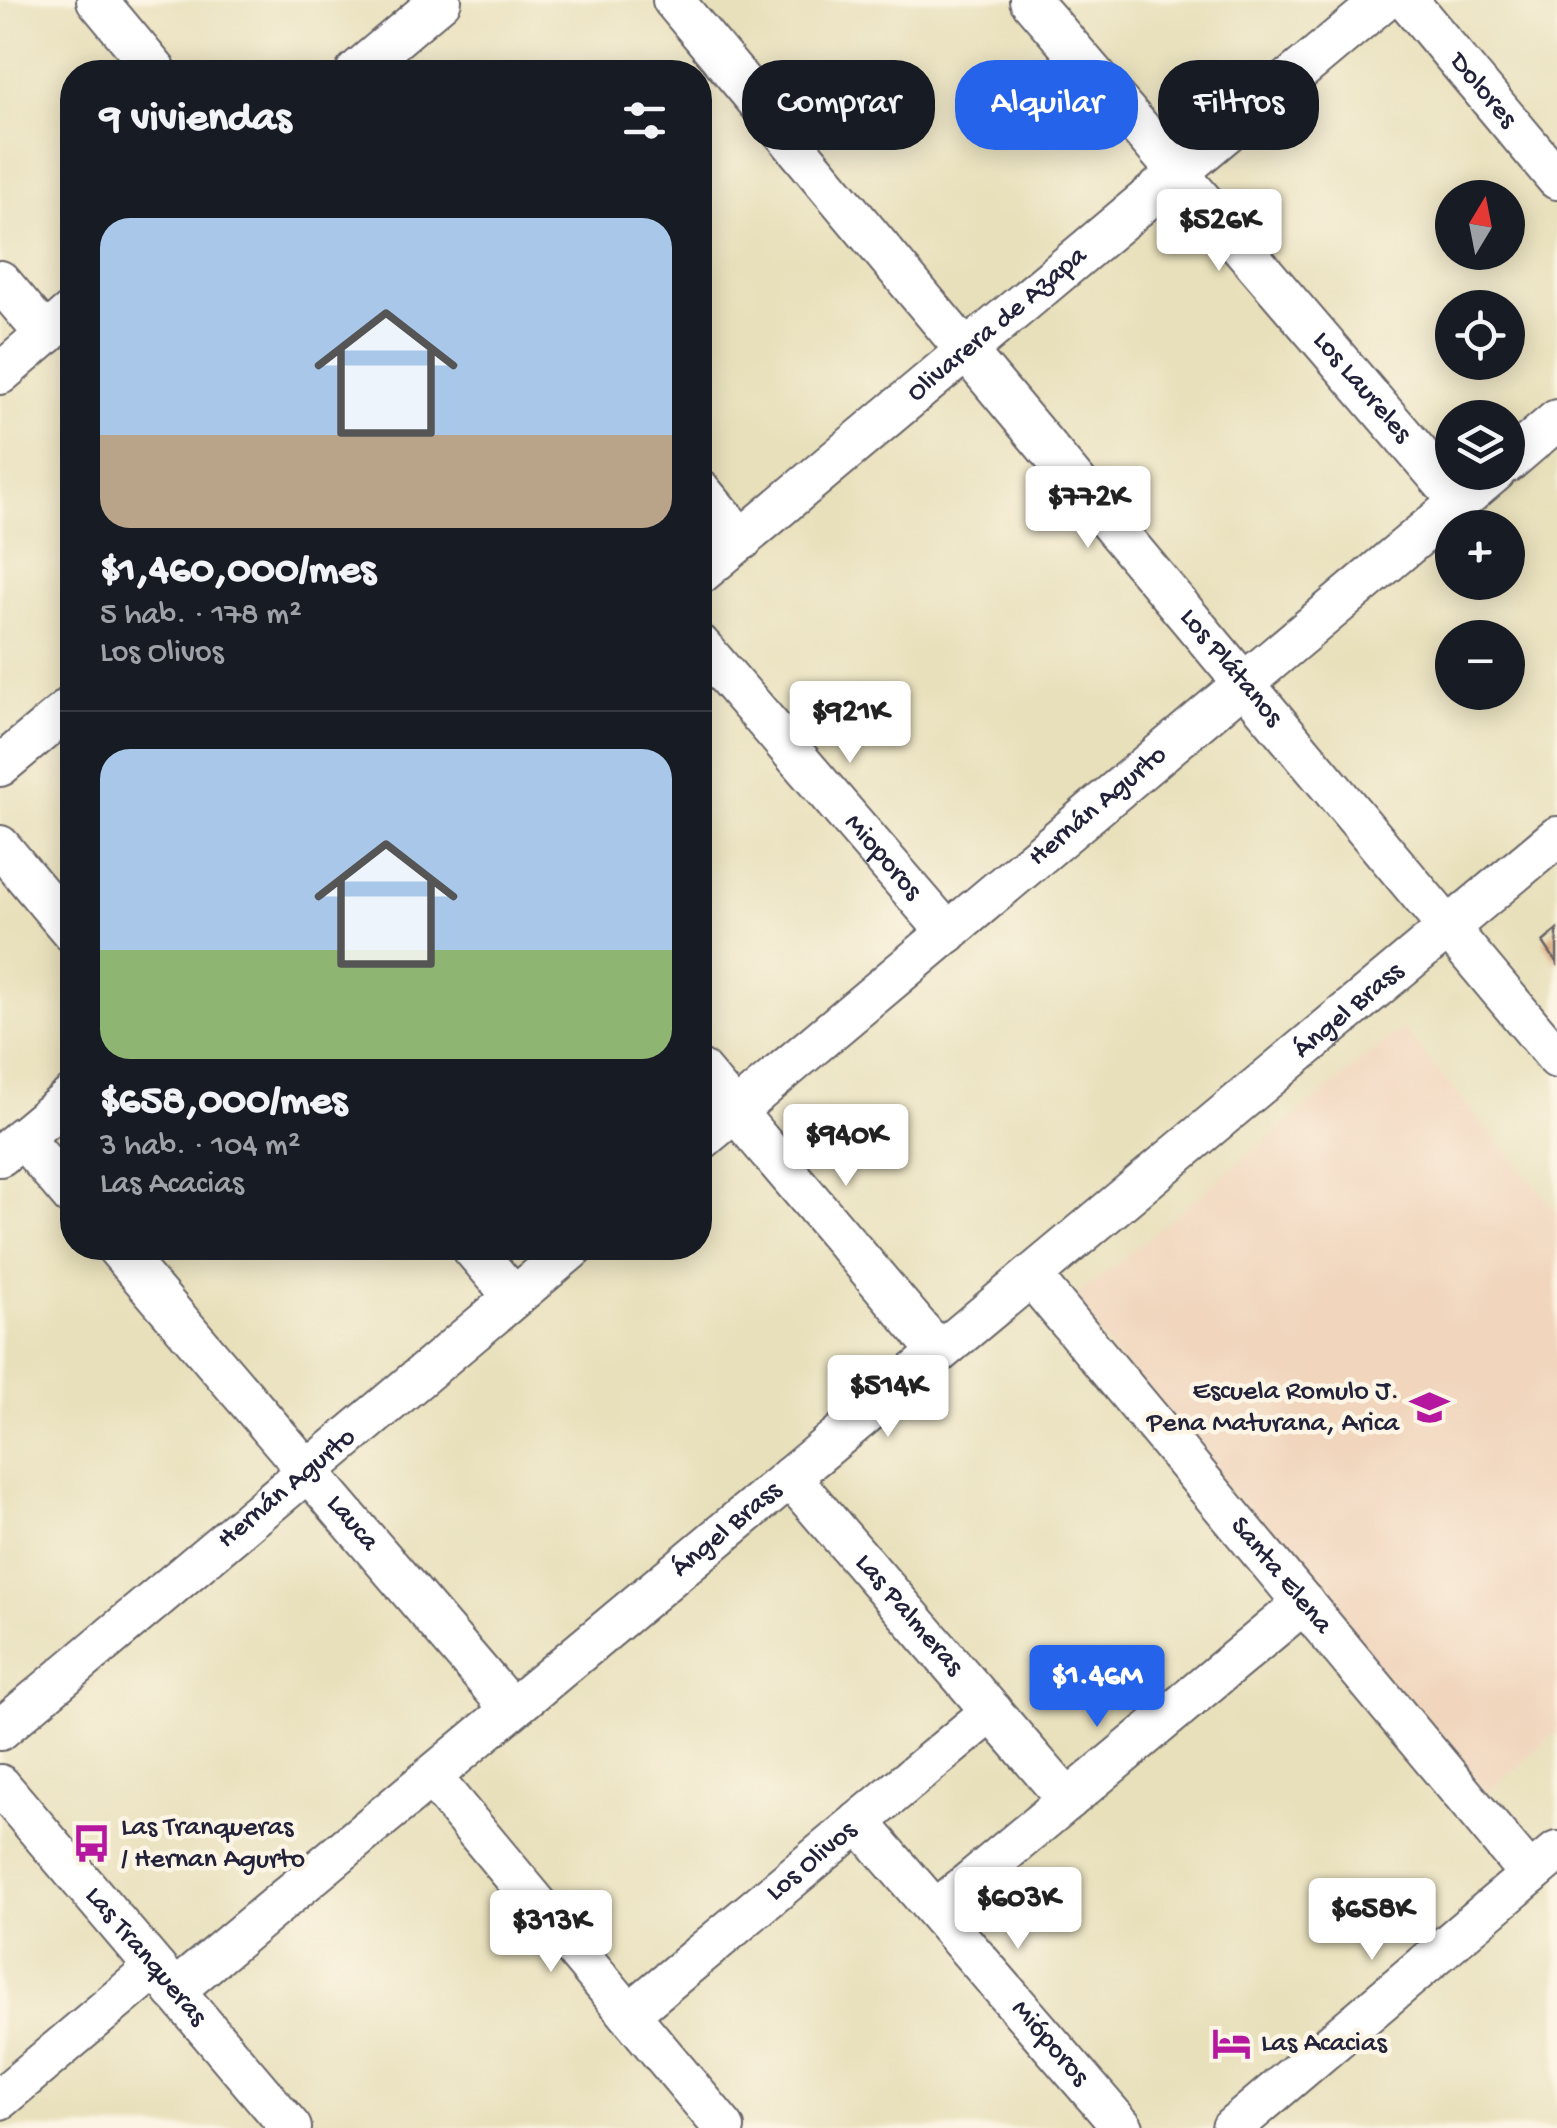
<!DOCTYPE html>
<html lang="es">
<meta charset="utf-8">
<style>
body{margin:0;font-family:"Gochi Hand",sans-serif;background:#242831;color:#f1f3f6;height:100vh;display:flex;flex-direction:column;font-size:38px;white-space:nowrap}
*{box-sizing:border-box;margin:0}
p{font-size:32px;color:#9ea1a6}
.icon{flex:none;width:55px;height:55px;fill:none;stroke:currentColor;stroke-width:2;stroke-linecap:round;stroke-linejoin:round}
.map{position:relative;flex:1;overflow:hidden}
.panel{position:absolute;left:60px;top:60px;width:652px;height:1200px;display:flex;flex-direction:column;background:#171b24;border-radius:40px;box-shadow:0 5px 25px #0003}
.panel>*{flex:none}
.hud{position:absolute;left:742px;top:60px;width:662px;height:90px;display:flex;gap:20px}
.needle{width:65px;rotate:10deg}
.tools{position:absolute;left:1435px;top:180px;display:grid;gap:20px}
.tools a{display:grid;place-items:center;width:90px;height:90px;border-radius:50%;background:#171b24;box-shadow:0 5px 25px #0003;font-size:50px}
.price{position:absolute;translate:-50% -85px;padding:0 22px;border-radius:10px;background:#fff;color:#222;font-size:32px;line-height:65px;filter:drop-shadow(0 2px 5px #0008)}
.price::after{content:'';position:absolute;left:50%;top:60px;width:30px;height:22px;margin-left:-15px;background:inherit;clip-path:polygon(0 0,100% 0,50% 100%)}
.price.current{background:#2563eb;color:#fff}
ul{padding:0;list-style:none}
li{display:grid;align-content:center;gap:20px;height:530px;padding:0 40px}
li+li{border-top:2px solid #363941}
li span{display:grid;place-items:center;height:310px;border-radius:30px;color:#555}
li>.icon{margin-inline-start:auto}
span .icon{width:180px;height:180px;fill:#fffc;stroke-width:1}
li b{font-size:42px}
h2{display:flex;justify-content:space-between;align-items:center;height:120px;padding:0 40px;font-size:42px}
.chip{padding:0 35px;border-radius:40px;background:#171b24;box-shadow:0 5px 25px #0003;font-size:35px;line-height:90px}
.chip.current{background:#2563eb;color:#fff}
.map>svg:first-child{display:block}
</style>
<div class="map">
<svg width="1557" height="2128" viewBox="0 0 1557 2128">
<rect width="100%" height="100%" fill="#fcf5e5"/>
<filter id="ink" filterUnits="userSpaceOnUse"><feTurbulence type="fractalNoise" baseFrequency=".01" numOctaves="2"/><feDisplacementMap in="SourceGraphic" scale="20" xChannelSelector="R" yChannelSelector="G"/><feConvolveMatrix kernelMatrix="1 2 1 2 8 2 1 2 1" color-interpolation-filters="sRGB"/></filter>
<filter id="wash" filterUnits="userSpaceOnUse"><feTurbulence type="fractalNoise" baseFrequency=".0048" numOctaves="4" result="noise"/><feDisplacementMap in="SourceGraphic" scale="40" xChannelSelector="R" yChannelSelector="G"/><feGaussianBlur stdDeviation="2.25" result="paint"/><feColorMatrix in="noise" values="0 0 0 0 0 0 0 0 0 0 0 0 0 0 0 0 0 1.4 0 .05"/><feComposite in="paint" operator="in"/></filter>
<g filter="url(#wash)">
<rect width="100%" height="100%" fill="#e8e0bb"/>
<path fill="#f1d5bd" d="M1402 1028 1557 1212V1731L1486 1794 1070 1302Z"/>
<g id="blocks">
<path fill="#dfad82" d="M1557 930V963L1543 942Z"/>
</g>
</g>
<g filter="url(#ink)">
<use href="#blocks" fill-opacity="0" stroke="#676468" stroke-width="2.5"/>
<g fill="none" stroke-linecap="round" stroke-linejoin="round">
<defs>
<g id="minor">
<path d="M97 0 157 72"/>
<path id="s1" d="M673 0 1557 1058"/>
<path id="s2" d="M1030 0 1460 502"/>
<path id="s3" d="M1407 0 1557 179"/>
<path d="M356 72 441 0"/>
<path d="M0 281 46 335"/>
<path d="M0 374 72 312"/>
<path d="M1508 462 1557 420"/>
<path d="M700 490 742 540"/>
<path id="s4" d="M700 574 1384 0"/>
<path id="s5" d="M700 645 948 933"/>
<path d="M0 766 72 706"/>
<path d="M0 846 72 932"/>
<path d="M700 1070 939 1352"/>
<path d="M22 1137 72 1196"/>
<path id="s6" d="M700 1141 1495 472"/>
<path d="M0 1156 72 1096"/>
<path id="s7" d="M117 1248 511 1709"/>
<path d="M472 1248 514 1297"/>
<path id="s8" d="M1031 1276 1530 1875"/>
<path id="s9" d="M790 1477 1068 1800"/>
<path id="s10" d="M0 1730 573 1248"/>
<path d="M431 1777 724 2128"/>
<path id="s11" d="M0 1785 291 2128"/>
<path id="s12" d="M859 1822 1123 2128"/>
<path d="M936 1910 1304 1603"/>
<path id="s13" d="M174 1991 1557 837"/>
<path id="s14" d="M629 2014 992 1711"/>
<path d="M0 2099 155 1968"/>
<path d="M1232 2128 1557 1852"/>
</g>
</defs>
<use href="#minor" stroke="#676468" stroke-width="44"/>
<use href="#minor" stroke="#fff" stroke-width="40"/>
</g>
</g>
<defs>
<symbol id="school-bare" viewBox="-9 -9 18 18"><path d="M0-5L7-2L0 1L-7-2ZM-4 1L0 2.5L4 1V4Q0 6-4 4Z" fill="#b5179e" stroke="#fcf5e5" stroke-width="2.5" paint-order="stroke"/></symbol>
<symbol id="bus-bare" viewBox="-9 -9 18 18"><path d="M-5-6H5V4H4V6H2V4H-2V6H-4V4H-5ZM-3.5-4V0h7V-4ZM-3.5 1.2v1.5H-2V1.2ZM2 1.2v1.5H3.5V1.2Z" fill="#b5179e" stroke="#fcf5e5" stroke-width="2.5" paint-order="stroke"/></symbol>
<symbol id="hotel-bare" viewBox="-9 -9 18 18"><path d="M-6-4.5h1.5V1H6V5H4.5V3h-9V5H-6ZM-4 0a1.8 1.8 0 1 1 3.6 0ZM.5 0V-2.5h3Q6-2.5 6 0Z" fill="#b5179e" stroke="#fcf5e5" stroke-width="2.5" paint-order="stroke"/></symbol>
</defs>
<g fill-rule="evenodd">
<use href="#school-bare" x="1402" y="1380" width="55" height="55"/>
<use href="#bus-bare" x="64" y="1816" width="55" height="55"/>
<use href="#hotel-bare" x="1204" y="2016" width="55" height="55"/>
</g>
<g text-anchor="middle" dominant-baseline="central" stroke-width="9" stroke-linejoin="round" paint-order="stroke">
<g font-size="28" fill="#22223b" stroke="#fcf5e5">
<text stroke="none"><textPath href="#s3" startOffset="118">Dolores</textPath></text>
<text stroke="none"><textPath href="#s4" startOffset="388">Olivarera de Azapa</textPath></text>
<text stroke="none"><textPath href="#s2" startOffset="510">Los Laureles</textPath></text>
<text stroke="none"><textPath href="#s1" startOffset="870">Los Plátanos</textPath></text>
<text stroke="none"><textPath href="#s6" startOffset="520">Hernán Agurto</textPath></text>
<text stroke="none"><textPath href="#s5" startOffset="280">Mioporos</textPath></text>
<text stroke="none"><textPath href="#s13" startOffset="1530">Ángel Brass</textPath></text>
<text stroke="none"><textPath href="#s10" startOffset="375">Hernán Agurto</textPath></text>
<text stroke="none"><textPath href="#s7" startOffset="362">Lauca</textPath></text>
<text stroke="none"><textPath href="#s13" startOffset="720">Ángel Brass</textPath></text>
<text stroke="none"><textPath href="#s8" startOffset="390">Santa Elena</textPath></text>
<text stroke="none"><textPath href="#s9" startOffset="182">Las Palmeras</textPath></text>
<text stroke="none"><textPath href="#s14" startOffset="238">Los Olivos</textPath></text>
<text stroke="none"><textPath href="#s11" startOffset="225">Las Tranqueras</textPath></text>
<text stroke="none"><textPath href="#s12" startOffset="292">Mióporos</textPath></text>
</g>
<g font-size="28" fill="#22223b" stroke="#fcf5e5" text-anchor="start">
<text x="1399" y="1392" text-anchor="end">Escuela Romulo J.<tspan x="1399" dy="32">Pena Maturana, Arica</tspan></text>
<text x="121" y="1828">Las Tranqueras<tspan x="121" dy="32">/ Hernan Agurto</tspan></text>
<text x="1261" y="2044">Las Acacias</text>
</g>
</g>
</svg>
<div class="tools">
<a><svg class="needle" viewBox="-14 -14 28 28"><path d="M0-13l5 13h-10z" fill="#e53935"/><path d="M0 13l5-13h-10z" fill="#9ea1a6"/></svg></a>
<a><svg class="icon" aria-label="locate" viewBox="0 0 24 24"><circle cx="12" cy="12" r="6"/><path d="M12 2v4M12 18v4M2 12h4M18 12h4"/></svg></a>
<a><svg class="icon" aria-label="layers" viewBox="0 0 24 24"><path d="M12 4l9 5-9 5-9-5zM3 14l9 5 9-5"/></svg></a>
<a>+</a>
<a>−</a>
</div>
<b class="price" style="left:1219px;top:274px">$526K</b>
<b class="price" style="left:1088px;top:551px">$772K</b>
<b class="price" style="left:850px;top:766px">$921K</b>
<b class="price" style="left:846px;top:1189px">$940K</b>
<b class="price" style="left:888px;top:1440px">$514K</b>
<b class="price current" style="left:1097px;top:1730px">$1.46M</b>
<b class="price" style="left:1018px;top:1952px">$603K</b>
<b class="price" style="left:1372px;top:1963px">$658K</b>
<b class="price" style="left:551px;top:1975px">$313K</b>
<div class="hud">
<a class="chip">Comprar</a>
<a class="chip current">Alquilar</a>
<a class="chip">Filtros</a>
</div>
<section class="panel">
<h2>9 viviendas<svg class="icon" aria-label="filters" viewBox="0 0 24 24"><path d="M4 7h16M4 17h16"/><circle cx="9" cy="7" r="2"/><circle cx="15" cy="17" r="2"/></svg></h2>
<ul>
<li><span style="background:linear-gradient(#a9c7e8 70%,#b9a48a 0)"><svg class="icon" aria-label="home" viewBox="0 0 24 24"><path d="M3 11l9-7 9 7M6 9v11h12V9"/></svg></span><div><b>$1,460,000/mes</b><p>5 hab. · 178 m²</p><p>Los Olivos</p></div></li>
<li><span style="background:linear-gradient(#a9c7e8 65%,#8fb573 0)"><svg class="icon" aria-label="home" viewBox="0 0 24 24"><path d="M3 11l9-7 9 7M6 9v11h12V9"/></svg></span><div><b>$658,000/mes</b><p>3 hab. · 104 m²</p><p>Las Acacias</p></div></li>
</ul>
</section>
</div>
